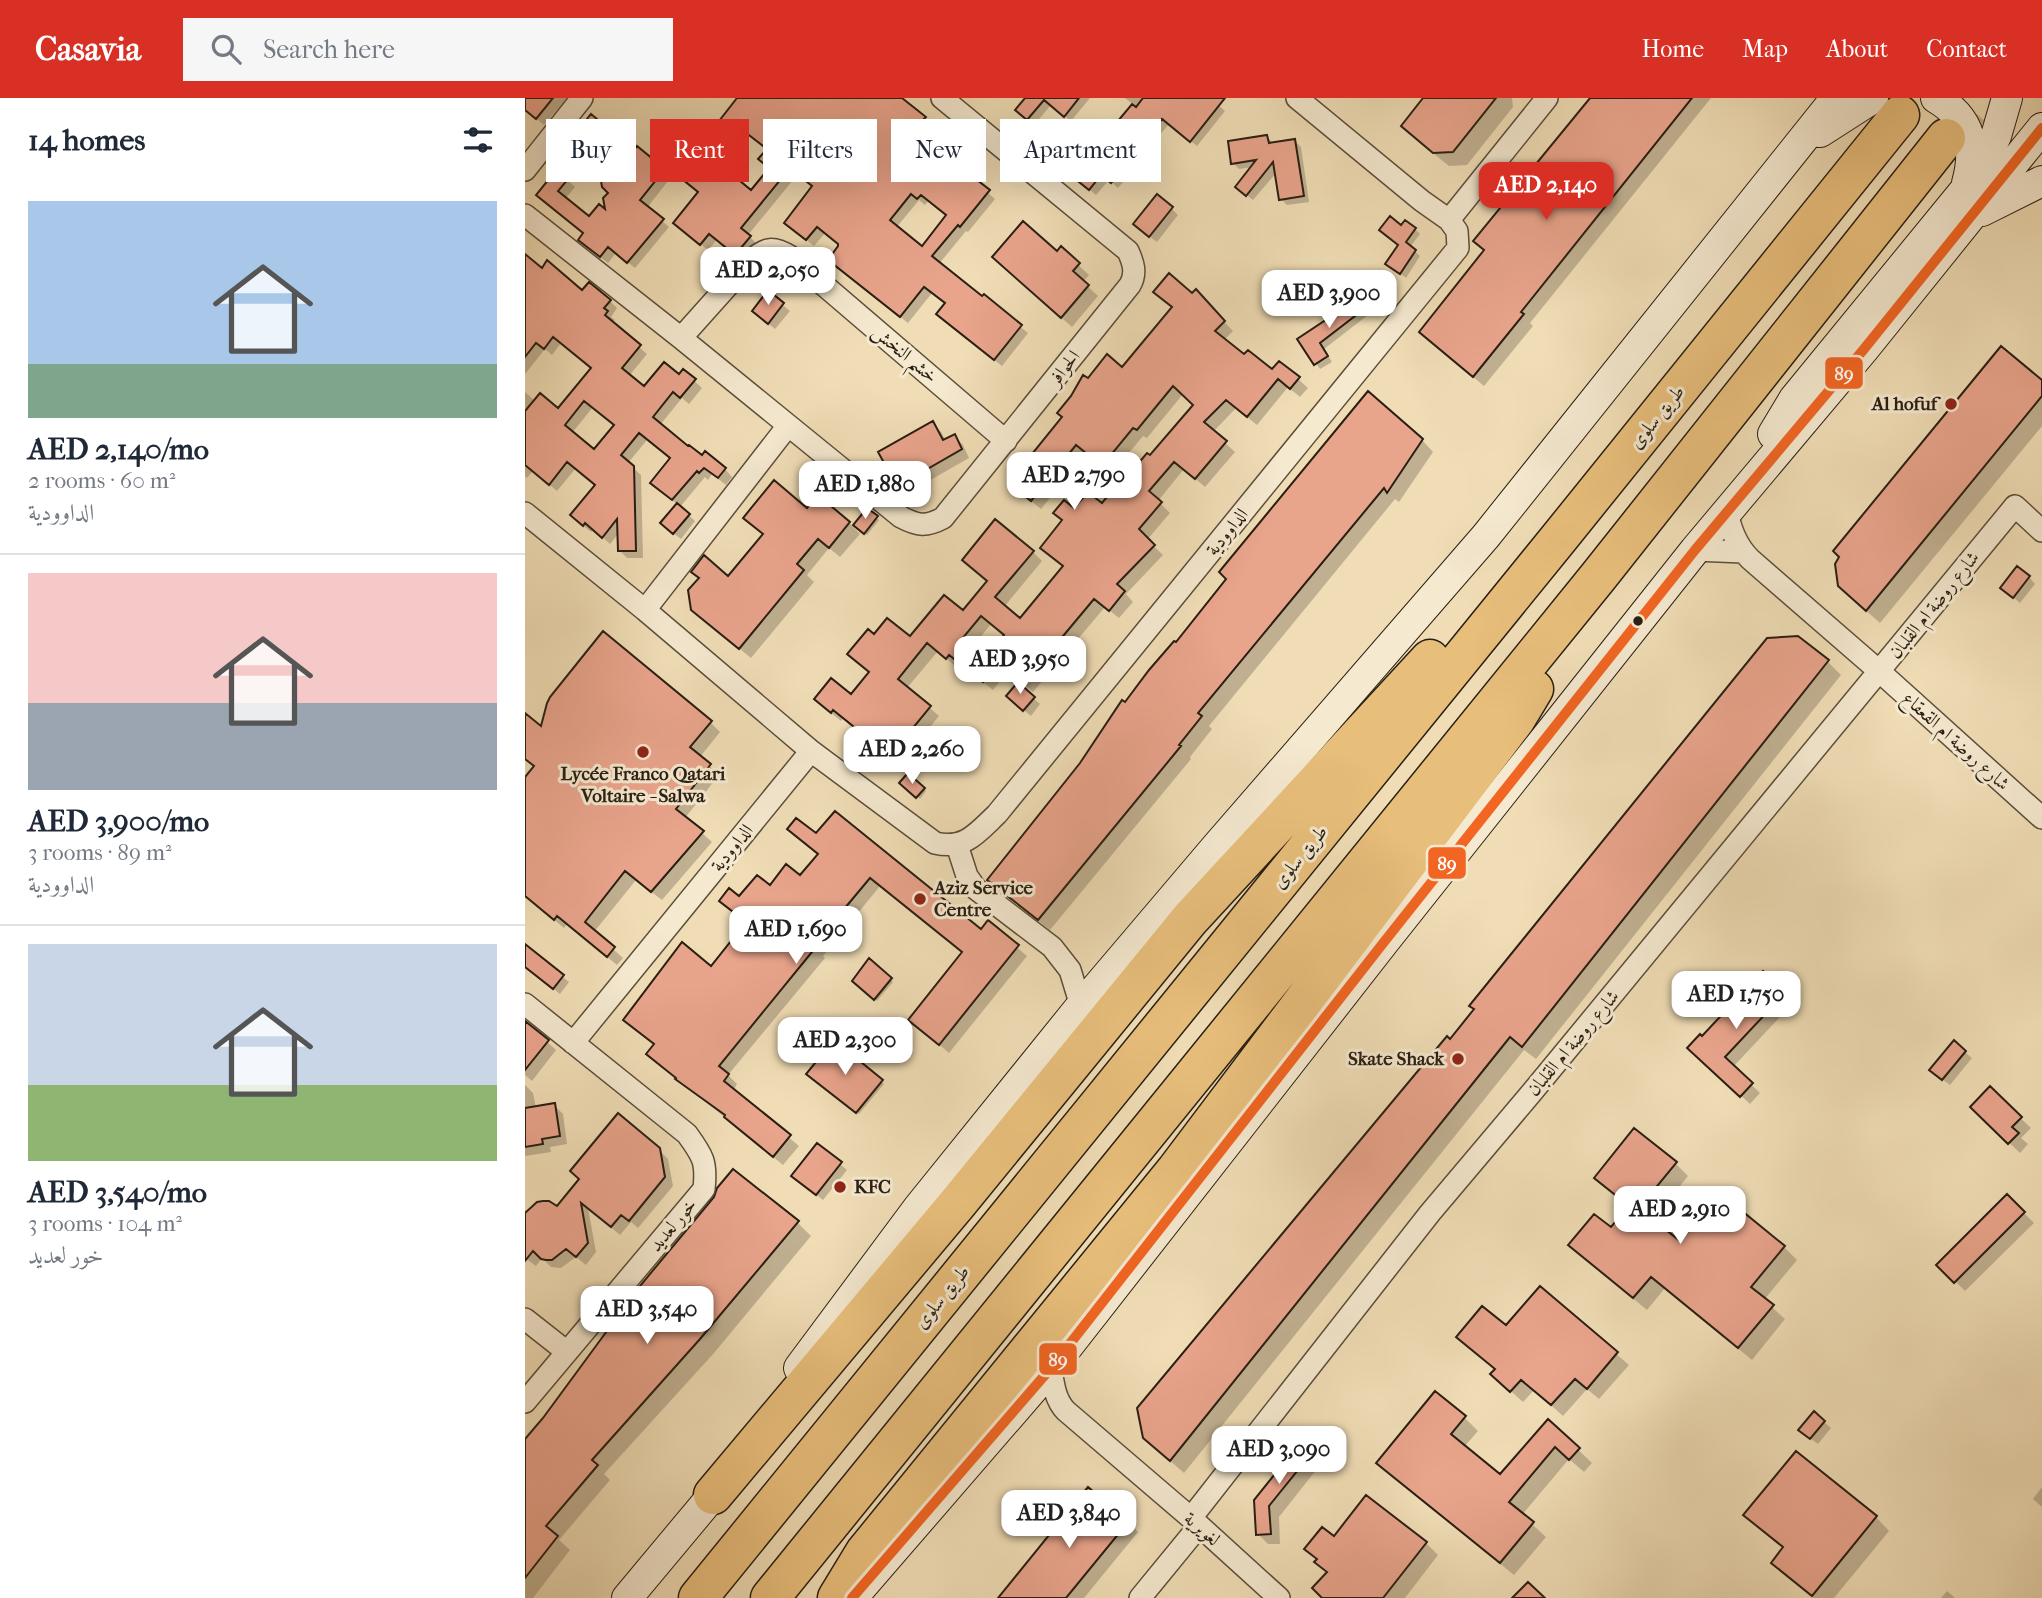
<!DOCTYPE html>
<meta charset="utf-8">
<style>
body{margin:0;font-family:"IM FELL French Canon",Amiri,serif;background:#f6f6f7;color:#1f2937;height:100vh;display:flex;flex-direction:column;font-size:26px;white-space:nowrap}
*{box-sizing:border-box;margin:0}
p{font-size:23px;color:#747a83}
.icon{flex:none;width:38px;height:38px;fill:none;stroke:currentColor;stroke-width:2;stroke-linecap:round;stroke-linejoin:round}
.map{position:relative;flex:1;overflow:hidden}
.sheet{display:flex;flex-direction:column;background:#fff;width:525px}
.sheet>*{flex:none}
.banner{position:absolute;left:21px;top:21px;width:665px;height:63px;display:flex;gap:14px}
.price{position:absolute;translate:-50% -60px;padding:0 16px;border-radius:14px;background:#fff;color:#222;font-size:23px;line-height:46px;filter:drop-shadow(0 2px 4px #0008)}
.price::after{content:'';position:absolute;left:50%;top:42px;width:21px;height:16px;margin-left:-10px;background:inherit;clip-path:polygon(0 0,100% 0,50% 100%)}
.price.selected{background:#d93025;color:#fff}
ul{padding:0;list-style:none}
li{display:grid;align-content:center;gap:14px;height:371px;padding:0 28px}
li+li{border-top:2px solid #e0e1e3}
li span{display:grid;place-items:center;height:217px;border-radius:0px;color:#555}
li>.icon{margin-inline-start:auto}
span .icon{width:126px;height:126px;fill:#fffc;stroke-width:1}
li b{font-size:30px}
h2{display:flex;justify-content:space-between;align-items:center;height:84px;padding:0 28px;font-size:30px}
.chip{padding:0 24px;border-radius:0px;background:#fff;box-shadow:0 7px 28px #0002;font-size:24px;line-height:63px}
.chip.selected{background:#d93025;color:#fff}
header{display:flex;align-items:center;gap:42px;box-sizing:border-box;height:98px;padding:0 35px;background:#d93025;color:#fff}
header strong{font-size:33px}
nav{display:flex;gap:38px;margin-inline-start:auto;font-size:24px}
.search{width:490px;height:63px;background:#f6f6f7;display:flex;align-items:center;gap:18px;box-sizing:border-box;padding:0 24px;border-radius:0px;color:#747a83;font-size:26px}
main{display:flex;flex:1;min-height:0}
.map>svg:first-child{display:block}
</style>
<header>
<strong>Casavia</strong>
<div class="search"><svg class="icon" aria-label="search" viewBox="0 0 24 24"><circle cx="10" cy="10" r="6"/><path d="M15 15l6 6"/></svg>Search here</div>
<nav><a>Home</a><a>Map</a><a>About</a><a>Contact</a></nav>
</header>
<main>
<section class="sheet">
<h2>14 homes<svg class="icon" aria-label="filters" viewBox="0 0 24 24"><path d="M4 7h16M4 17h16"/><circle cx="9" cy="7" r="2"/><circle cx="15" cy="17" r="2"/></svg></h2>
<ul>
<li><span style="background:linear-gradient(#a9c7e8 75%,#7fa58c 0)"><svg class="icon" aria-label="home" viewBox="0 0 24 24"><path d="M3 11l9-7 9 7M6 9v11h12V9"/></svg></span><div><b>AED 2,140/mo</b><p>2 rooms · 60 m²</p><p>الداوودية</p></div></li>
<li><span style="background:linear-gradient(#f6c9c9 60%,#9aa5b1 0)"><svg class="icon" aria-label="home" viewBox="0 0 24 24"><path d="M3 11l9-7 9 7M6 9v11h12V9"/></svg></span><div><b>AED 3,900/mo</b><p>3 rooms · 89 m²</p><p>الداوودية</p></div></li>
<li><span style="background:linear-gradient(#c9d6e8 65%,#8fb573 0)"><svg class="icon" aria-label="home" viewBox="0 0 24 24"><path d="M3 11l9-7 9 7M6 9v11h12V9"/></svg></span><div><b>AED 3,540/mo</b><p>3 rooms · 104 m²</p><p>خور لعديد</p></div></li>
</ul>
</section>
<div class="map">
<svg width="1517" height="1500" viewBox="0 0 1517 1500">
<rect width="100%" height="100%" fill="#f0ddb6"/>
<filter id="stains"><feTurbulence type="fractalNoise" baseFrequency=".00286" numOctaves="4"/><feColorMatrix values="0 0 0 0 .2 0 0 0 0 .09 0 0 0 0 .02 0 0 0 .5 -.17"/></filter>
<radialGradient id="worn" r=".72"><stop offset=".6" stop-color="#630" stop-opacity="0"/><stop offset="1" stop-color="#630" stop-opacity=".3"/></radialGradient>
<path fill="#0003" fill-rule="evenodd" d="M0 0H42L19 27 0 11Z
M215 0H376L400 20 407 27 406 29 424 43 427 39 444 53 432 68 470 101 443 134 441 133 414 166 503 235 477 268 420 223 422 206 407 195 383 225 312 169 316 148 300 135 289 148 269 132 289 89 273 76 223 137 232 146 218 163 192 142 183 152 157 132 175 95 161 84ZM219 33 243 52 245 70 226 94 191 66ZM394 102 400 107 403 103 423 118 397 150 371 130Z
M502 0H565L546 23 526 7 509 27 498 18Z
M600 0H685L700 13 672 48 644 26 621 53 608 43 590 65 604 77 593 90 584 82 571 97 542 73 568 56 609 7Z
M900 0H987L988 9 942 67 924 68 892 42 878 28Z
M1067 0H1186L1005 225 1008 228 959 288 907 244 960 153Z
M742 39 748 45 770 43 776 49 784 104 762 107 756 101 752 74 728 102 718 94 728 69 714 71 708 65Z
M59 43 109 55 112 51 146 79 122 110 144 129 110 170 91 155 83 165 62 149 60 136 21 104 33 73 50 89 40 101 65 120 82 115 85 95 79 59Z
M647 111 653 117 632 144 617 133Z
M876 130 890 131 895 136 885 149 895 158 881 180 863 166 875 147Z
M536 151 564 177 558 184 573 198 547 229 479 169 532 155Z
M207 159 215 167 195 191 187 183Z
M0 162 58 194 85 203 92 210 86 219 90 222 87 225 122 256 104 278 119 290 154 278 169 283 177 290 164 306 157 300 135 327 163 351 200 371 207 379 201 387 187 376 183 382 180 379 155 409 170 423 156 441 144 432 153 407 135 392 147 361 122 342 103 365 116 377 118 460H102L95 453 94 435 85 446 68 431 66 434 55 425 72 387 51 370 32 393 8 373 2 380 0 378V294L10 303 33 312 67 271 36 245 27 257 20 251 0 276ZM68 309 91 328 70 353 47 335Z
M671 194 708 233 699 242 719 259 747 274 773 281 783 290 775 299 763 289 732 327 711 310 688 334 710 354 680 389 659 371 633 403 645 415 622 442 638 457 601 496 608 504 594 520 580 509 508 594 483 573 468 592 434 565 431 569 413 553 382 590 414 618 375 666 318 620 316 623 300 610 326 598 346 575 349 538 385 541 438 514 508 454 517 463 479 509 495 522 539 469 550 413 577 408 596 384 561 355 516 411 500 398 539 320 564 282 597 271ZM658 296 670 307 625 360 606 377 594 367 618 338 622 340ZM466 526 481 538 460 564 445 552Z
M243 195 265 213 250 231 235 219Z
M837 201 847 214 799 251 807 264 795 271 774 241Z
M1517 284V328L1355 525 1329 502Z
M407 325 416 334 421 343 430 339 438 347 444 360 402 384 398 380 379 391 370 382Z
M897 342 908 354 874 404 870 401 684 628 687 631 665 659 666 661 525 832 475 793 464 781 557 666 600 606Z
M283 412 324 425 328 429 342 412 354 422 342 437 330 427 328 429 335 436 315 459 304 450 282 477 289 484 226 560 179 522 204 480 239 438 220 420Z
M1504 479 1510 486 1495 505 1477 490Z
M1302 563 1316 577 1011 961 999 952 659 1375 619 1340 925 943Z
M508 600 515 606 506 618 490 605Z
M0 617 17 631 185 624 195 634 175 659 194 677 160 720 187 744 137 802 111 782 69 834 98 860 92 867 42 826 39 830 0 798V682L10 669 0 661Z
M383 678 401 693 395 701 377 685Z
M291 738 456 833 463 825 502 858 424 955 385 922 438 855 355 788 298 858 300 860 203 977 212 986 208 993 274 1048 258 1067 133 965 123 956 130 947 110 931 186 870 222 825 196 803 215 800 276 779 294 757Z
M0 848 44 884 35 896 0 868Z
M344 862 368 884 352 903 329 883Z
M1238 875 1269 904 1208 969 1235 995 1225 1006 1174 958 1178 941Z
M0 924 31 952 7 983 0 977Z
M309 945 359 986 334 1016 286 978Z
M1429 945 1447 960 1425 987 1413 978Z
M0 987 8 995 11 1010 29 1007 38 1016 42 1046 25 1049 26 1054 0 1058Z
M1465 991 1506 1030 1496 1040 1503 1046 1495 1055 1447 1009Z
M134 1052 143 1061 148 1088 113 1130 106 1124 95 1137 63 1110 71 1154 61 1167 51 1159 36 1170 26 1169 17 1160 11 1168 0 1160V1112L3 1114 32 1110Z
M1150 1065 1163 1078 1127 1123 1155 1146 1259 1149 1272 1162 1239 1202 1260 1221 1227 1262 1140 1190 1122 1212 1059 1160 1046 1147 1086 1132 1105 1109 1071 1079Z
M315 1066 322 1072 298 1102 275 1084Z
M208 1074 273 1125 286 1138 189 1255 79 1376 85 1382 34 1442 45 1452 8 1500H0V1344L191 1100Z
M1482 1098 1509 1125 1440 1193 1414 1167Z
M1015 1190 1104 1267 1074 1301 1062 1291 1038 1318 1009 1292 998 1304 979 1287 971 1272 933 1239 981 1230Z
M940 1320 953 1333 939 1349 975 1379 1023 1323 1067 1365 1059 1374 1044 1361 997 1417 1021 1439 989 1477 867 1378Z
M1299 1324 1306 1330 1293 1346 1282 1338Z
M789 1352 799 1362 754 1419 755 1446H743L733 1436 731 1403Z
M1517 1389V1409L1508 1401Z
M1220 1417 1351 1419 1364 1433 1309 1500H1289L1248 1464 1259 1451Z
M603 1424 613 1434 559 1500H475Z
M809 1441 901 1445 913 1457 880 1500H799L803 1475 782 1451Z
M1422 1493 1430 1500H1416Z"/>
<path fill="#e9a48c" stroke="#281e12" stroke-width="2" fill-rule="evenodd" d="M0 0H28L11 21 0 12Z
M212 0H377L401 19 399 21 423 41 427 36 438 45 425 61 465 92 435 129 433 127 407 158 457 198 459 196 497 227 469 262 411 216 420 205 399 189 375 219 303 162 313 148V146L292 129 281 142 259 125 287 88 265 70 216 130 226 138 210 157 184 136 175 147 148 125 173 94 152 77ZM211 27 242 51 233 61 244 70 226 92 185 58ZM386 96 392 101 396 97 421 117 397 148 365 122Z
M500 0H554L539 19 519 2 502 22 490 12Z
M618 0H700L665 44 637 21 613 48 601 38 585 59 599 70 586 85 576 77 564 92 533 67 553 41 568 53 607 6 611 9Z
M898 0H971L928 54 908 55 876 28Z
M1065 0H1167L996 214 999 216 948 279 894 234 959 152 948 143Z
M66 16 109 52 112 48 140 71 115 102 139 121 102 165 83 149 75 159 53 142 58 135 11 97 32 71 44 80 33 93 64 118 74 106 80 111 78 100 83 95 77 89 73 64 77 58 71 53 70 48 68 51 50 36Z
M742 37 744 45 770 41 779 98 754 102 748 64 721 98 710 89 731 62 706 66 703 43Z
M632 96 648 109 624 139 608 126Z
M865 118 876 127 880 122 891 130 881 144 891 152 875 176 860 166 873 147 854 132Z
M498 123 532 153 536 148 555 165 548 173 564 187 536 220 467 159Z
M0 156 17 170 22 162 57 192 64 184 86 202 79 210 83 213 80 217 116 247 97 270 119 288 139 264 154 276 158 271 171 281 155 300 148 294 128 319 163 348 164 347 177 357 180 353 201 370 193 380 179 370 174 375 172 373 147 402 125 385 145 360 114 335 96 357 109 368 111 453H93L92 421 77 440 60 425 58 428 45 417 70 387 42 364 24 387 0 367V313L15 295 33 310 66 270 28 239 19 251 11 245 0 259ZM59 303 89 327 69 351 40 327Z
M644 175 667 195 671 191 700 223 690 233 719 256 723 252 747 271 754 263 775 279 765 291 753 281 722 319 701 302 679 324 702 343 670 381 649 364 624 393 637 404 614 431 630 447 592 486 600 493 584 513 569 501 498 586 473 566 458 584 424 557 421 561 402 545 373 581 406 608 365 658 308 612 306 615 289 601 306 580 326 596 344 574 322 556 343 531 349 536 362 520 385 538 419 497 438 512 462 483 437 462 470 421 509 453 470 499 495 520 538 468 515 450 537 422 528 415 539 402 549 410 563 394 577 405 595 383 551 347 506 403 488 389 499 376 494 372 537 319 532 315 546 298 558 277 563 280 582 256 597 269 647 209 628 194ZM648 288 668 307 625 357 622 355 606 374 585 358 608 330 612 332ZM456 518 479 537 459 561 436 542Z
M243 192 259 205 243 226 227 213Z
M837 198 843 208 795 245 803 258 789 267 772 241Z
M1476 248 1517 282V298L1341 513 1313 488 1310 466 1314 459 1308 453Z
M843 293 898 341 862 395 859 390 673 615 677 618 654 647 656 648 513 822 462 782 555 665 597 602 600 604 624 572 649 543 651 544 701 481 694 474Z
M408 323 418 342 430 336 437 351 392 377 389 372 369 383 353 354Z
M249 382 282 410 293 397 325 424 304 450 293 441 272 466 279 472 214 551 166 512 163 492 174 480 166 474 179 457 203 478 238 436 218 420Z
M152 405 165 416 148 436 135 425Z
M342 410 353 418 339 436 328 427Z
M1492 468 1505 478 1488 500 1475 490Z
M78 533 187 623 165 649 186 666 151 711 179 733 126 794 100 773 60 824 90 849 82 859 32 818 29 822 0 798V679L9 668 0 661V615L16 628 22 605 25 599Z
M1273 538 1304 562 997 949 985 939 645 1363 618 1340 612 1310 922 938 925 941 949 911 944 908 1242 540Z
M493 584 510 599 498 613 481 598Z
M383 675 400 690 391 700 374 685Z
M310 713 456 831 463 822 494 847 414 947 383 922 437 854 345 780 289 847 291 849 194 968 204 976 199 983 266 1037 248 1059 199 1019 200 1017 150 981 151 980 121 956 129 946 98 922 157 844 186 868 221 824 194 803 204 790 214 798 232 777 245 787 261 766 275 777 293 756 262 731 271 720 291 735Z
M0 846 39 877 28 891 0 869Z
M344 860 367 880 349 902 327 883Z
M1238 873 1261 894 1200 959 1228 985 1215 999 1162 950 1175 936 1177 938Z
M0 923 24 942 0 972Z
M309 942 358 982 331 1015 281 976Z
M1429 942 1441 953 1417 982 1404 972Z
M1465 988 1497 1019 1487 1029 1494 1035 1483 1046 1445 1009Z
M30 1005 35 1038 17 1041 18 1046 0 1049V1010Z
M93 1015 135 1050 140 1079 104 1123 96 1117 86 1129 56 1105 63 1145 51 1159 41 1151 27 1162H21L16 1161 8 1153 0 1163V1115L12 1104 18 1103H24L32 1108 54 1081 45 1073Z
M1109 1030 1152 1064 1114 1110 1155 1143 1195 1095 1260 1148 1226 1189 1249 1207 1213 1250 1126 1179 1108 1200 1043 1147 1069 1116 1086 1129 1104 1108 1069 1080Z
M292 1045 317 1064 291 1097 266 1078Z
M208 1071 274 1123 175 1241 67 1362 73 1367 21 1428 33 1438 0 1480V1341L18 1320 115 1188 189 1099 192 1090Z
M1482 1096 1500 1114 1429 1185 1411 1167Z
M1015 1188 1093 1254 1062 1291 1050 1281 1026 1307 996 1282 985 1294 965 1276 970 1271 931 1239 957 1208 981 1227Z
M910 1293 941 1318 926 1336 975 1376 1023 1321 1055 1350 1044 1362 1030 1349 984 1404 1009 1424 975 1465 851 1365Z
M1289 1313 1300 1323 1285 1341 1273 1332Z
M778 1341 790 1351 744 1408 746 1436 731 1437 729 1402Z
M1271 1353 1352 1418 1287 1498 1246 1465 1258 1449 1218 1417Z
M563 1389 604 1423 541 1500H473Z
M841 1397 902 1444 858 1500H797L787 1490 802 1474 789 1464 792 1461 779 1451 797 1429 809 1438Z
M1003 1484 1020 1500H987Z"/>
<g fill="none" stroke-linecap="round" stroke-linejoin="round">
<path stroke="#c8b795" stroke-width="38" stroke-dasharray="38 19" stroke-linecap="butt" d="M1421 40 1454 0"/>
<defs>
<path id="minor" d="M0 72 57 0
M0 117 156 240 376 419C393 428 401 429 418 420L605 187C612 175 608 164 603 153L417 0
M924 122 1022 0
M156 240 224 164C240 150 247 147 266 159L481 343
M1202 412C1205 431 1211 447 1225 461L1354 573 1517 720
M0 415 120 512 286 653 410 745C440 752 452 735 472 716L933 150 932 133 924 122 897 103 772 0
M1170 452 1218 454
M120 512 262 329
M432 747 442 778 451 791 527 849 545 872 556 908
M0 906 162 1036C178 1058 182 1064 179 1091L0 1304
M48 945 286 653
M0 1221 42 1254
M526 1270C528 1285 530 1302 541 1313L666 1420 754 1500
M666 1420 905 1115 1008 993 1490 408 1517 433
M615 1500 674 1428"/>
<path id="secondary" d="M1411 0C1445 20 1452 49 1442 85
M1295 34 1348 0
M1457 113 1517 83
M1248 336 1269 301 1440 92 1457 67 1471 38 1482 0
M274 1270 393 1110 556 908 691 749 961 438 1311 0
M102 1500 188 1397 199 1381
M327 1500 526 1270 859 844 1170 452 1339 251 1517 30"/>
<path id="motorway" d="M188 1397 432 1106 665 821 905 561
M173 1500 1034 440 1375 17
M245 1500 1073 479 1421 40
M312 1500 340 1454 651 1072 991 621 1009 591"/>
</defs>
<use href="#minor" stroke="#5a4e3b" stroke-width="24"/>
<use href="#secondary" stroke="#281e12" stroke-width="32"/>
<use href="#motorway" stroke="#281e12" stroke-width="41"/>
<use href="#minor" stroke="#f5e9d0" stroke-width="21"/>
<use href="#secondary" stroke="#f5e9d0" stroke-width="30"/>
<use href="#motorway" stroke="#e8be7b" stroke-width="38"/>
<defs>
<path id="bus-1" d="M327 1500 526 1270 859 844 1170 452 1339 251 1517 30"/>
</defs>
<use href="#bus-1" stroke="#f5e9d0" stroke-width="16"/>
<use href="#bus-1" stroke="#f26522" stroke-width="10"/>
</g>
<g fill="#8f2418" stroke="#f5e9d0" stroke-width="2.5">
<circle cx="1426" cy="306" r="7"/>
<circle cx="118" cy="654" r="7"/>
<circle cx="395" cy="801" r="7"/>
<circle cx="933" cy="961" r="7"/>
<circle cx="315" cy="1089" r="7"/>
</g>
<circle fill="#281e12" stroke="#f5e9d0" stroke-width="2.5" cx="1113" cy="523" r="6"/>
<g text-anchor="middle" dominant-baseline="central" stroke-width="6" stroke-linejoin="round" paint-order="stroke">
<g font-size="19" fill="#281e12" stroke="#f5e9d0">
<text transform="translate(380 256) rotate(40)">خشم النخش</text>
<text transform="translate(539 270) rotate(-52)">الحوافر</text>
<text transform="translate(1132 319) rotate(-51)">طريق سلوى</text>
<text transform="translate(702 434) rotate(-51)">الداوودية</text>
<text transform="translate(1409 507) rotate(-51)">شارع روضة ام القلبان</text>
<text transform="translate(1431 643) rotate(42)">شارع روضة ام القعقاع</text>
<text transform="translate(207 750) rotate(-51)">الداوودية</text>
<text transform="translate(775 759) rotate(-51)">طريق سلوى</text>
<text transform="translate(1048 945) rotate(-50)">شارع روضة ام القلبان</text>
<text transform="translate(148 1127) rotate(-50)">خور لعديد</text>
<text transform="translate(417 1199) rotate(-51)">طريق سلوى</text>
<text transform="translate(677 1431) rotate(41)">لغويرية</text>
</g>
<g font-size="19" font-weight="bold" fill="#281e12" stroke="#f5e9d0" text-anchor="end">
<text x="1412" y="306">Al hofuf</text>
<text x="118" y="676" text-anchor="middle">Lycée Franco Qatari<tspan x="118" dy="22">Voltaire - Salwa</tspan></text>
<text x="409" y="790" text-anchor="start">Aziz Service<tspan x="409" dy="22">Centre</tspan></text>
<text x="919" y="961">Skate Shack</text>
<text x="329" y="1089" text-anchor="start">KFC</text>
</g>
</g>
<g stroke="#f5e9d0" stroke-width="2.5">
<rect x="1299" y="258" width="40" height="34" rx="7" fill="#f26522"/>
<rect x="902" y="748" width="40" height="34" rx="7" fill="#f26522"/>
<rect x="513" y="1244" width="40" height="34" rx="7" fill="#f26522"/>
</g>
<g font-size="19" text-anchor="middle" font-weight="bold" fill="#fff">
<text x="1319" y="282">89</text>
<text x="922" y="772">89</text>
<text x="533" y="1268">89</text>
</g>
<rect width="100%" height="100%" filter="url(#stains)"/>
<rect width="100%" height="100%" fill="url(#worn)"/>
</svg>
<b class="price selected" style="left:1021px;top:124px">AED 2,140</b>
<b class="price" style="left:243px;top:209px">AED 2,050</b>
<b class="price" style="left:804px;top:232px">AED 3,900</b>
<b class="price" style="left:549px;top:414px">AED 2,790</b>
<b class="price" style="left:340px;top:423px">AED 1,880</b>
<b class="price" style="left:495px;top:598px">AED 3,950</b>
<b class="price" style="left:387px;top:688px">AED 2,260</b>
<b class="price" style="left:271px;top:868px">AED 1,690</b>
<b class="price" style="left:1211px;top:933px">AED 1,750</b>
<b class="price" style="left:320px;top:979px">AED 2,300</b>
<b class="price" style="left:1155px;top:1148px">AED 2,910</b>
<b class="price" style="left:122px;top:1248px">AED 3,540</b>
<b class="price" style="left:754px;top:1388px">AED 3,090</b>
<b class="price" style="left:544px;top:1452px">AED 3,840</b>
<div class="banner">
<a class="chip">Buy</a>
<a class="chip selected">Rent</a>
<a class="chip">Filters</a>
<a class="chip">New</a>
<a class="chip">Apartment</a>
</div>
</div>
</main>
